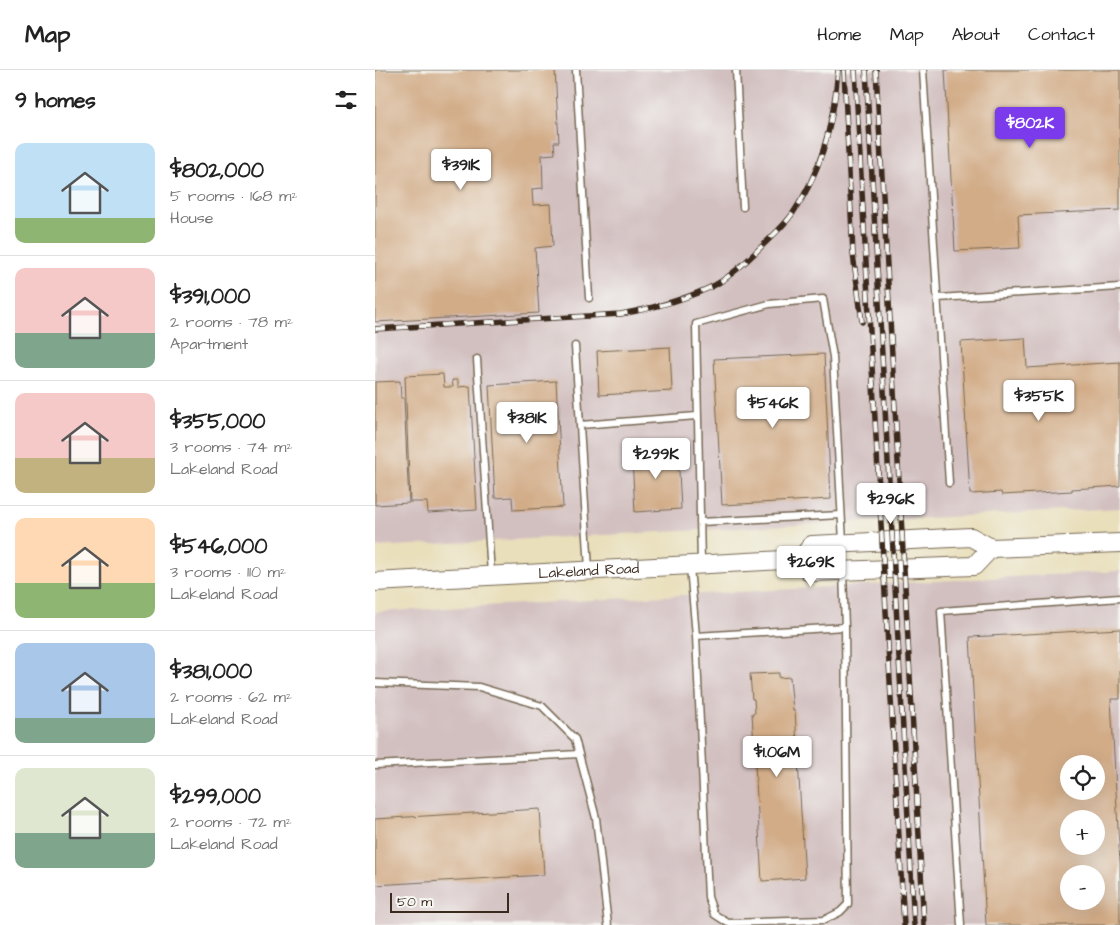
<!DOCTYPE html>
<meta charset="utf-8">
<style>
body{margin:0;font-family:"Architects Daughter",sans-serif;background:#f6f6f6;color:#222;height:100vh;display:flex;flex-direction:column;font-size:19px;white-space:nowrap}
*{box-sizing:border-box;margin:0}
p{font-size:16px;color:#767676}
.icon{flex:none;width:28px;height:28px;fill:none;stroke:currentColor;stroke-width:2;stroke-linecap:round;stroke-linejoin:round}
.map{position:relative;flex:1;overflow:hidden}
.details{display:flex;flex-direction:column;background:#fff;width:375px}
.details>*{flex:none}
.fabs{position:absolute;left:685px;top:685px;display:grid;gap:10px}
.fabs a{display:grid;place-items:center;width:45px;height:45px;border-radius:50%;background:#fff;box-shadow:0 5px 20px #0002;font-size:25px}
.scale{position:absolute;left:15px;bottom:12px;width:119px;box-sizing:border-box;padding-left:5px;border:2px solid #3b2a1e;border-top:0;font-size:14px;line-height:18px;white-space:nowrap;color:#3b2a1e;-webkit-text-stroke:4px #f6f6f2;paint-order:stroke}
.price{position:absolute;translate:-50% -42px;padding:0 11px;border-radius:5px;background:#fff;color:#222;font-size:16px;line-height:32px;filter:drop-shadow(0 1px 2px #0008)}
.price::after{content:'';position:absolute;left:50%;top:30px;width:15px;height:11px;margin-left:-8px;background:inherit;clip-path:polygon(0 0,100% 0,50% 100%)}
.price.on{background:#7c3aed;color:#fff}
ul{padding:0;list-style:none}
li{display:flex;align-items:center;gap:15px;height:125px;padding:0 15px}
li+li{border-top:1px solid #e0e0e0}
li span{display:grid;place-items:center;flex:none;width:140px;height:100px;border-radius:10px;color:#555}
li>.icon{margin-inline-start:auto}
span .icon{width:60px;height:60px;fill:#fffc;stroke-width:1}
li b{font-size:21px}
h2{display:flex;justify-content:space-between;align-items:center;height:60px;padding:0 15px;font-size:21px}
header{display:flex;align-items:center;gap:30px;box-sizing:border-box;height:70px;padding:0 25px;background:#fff;border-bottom:1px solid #e0e0e0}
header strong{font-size:24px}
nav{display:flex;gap:28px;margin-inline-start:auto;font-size:18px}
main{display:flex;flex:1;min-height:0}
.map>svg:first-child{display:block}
</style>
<header>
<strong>Map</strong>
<nav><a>Home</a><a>Map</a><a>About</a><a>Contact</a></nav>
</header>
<main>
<section class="details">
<h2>9 homes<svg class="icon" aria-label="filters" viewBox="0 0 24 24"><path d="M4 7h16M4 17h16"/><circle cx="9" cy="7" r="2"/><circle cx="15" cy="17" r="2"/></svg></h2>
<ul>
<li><span style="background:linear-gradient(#bfe0f5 75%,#8fb573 0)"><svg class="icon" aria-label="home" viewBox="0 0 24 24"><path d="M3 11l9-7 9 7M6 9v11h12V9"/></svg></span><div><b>$802,000</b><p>5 rooms · 168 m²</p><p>House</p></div></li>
<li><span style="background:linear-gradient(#f6c9c9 65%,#7fa58c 0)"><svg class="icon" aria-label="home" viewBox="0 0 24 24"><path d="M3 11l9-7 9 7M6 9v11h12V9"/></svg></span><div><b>$391,000</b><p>2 rooms · 78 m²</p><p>Apartment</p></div></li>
<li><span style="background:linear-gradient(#f6c9c9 65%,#c2b280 0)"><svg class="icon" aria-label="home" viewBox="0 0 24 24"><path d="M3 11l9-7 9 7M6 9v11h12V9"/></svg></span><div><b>$355,000</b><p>3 rooms · 74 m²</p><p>Lakeland Road</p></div></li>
<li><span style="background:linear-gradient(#ffd9b3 65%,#8fb573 0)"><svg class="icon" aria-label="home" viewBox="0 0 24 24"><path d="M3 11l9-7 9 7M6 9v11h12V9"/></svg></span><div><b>$546,000</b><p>3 rooms · 110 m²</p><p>Lakeland Road</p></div></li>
<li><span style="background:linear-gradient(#a9c7e8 75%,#7fa58c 0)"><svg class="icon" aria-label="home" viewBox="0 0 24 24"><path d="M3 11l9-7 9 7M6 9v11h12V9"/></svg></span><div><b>$381,000</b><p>2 rooms · 62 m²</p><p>Lakeland Road</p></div></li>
<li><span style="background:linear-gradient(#dfe7d0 65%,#7fa58c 0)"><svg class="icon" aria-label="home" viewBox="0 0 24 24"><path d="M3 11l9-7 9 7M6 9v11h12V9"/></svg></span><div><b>$299,000</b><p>2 rooms · 72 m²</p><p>Lakeland Road</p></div></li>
</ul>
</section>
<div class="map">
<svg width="745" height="855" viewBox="0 0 745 855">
<rect width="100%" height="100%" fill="#f6f6f2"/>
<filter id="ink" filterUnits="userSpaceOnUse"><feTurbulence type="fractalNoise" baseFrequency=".02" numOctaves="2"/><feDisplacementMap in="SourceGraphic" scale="10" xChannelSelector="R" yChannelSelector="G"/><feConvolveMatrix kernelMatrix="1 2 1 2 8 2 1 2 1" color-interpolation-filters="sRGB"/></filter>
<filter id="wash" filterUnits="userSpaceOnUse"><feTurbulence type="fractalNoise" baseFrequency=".0096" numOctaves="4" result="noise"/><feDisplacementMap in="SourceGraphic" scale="20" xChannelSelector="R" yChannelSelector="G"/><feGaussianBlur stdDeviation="1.12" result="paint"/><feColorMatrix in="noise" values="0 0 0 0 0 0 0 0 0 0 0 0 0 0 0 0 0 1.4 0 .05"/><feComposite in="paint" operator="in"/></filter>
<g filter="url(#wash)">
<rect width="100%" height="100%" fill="#e9dfbb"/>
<path fill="#d2bfc0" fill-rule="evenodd" d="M0 0H745V438L0 477Z
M745 501V855H0V542ZM694 694H721V721H694ZM694 749H721V776H694ZM694 804H721V831H694Z"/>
<g id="blocks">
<path fill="#d2ac87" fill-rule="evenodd" d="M0 0H180L184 72H179L180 84 167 85 168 118 157 119 158 135 176 134 178 176 160 178 164 243 0 252Z
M570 0H745V140L643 145 645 178 580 181Z
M650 268 652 298 745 292V416L697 419V421L627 425 626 422 595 424 586 272Z
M295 277 297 321 224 325 222 281Z
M449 284 456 429 347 435 339 289Z
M68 304 69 317H78L77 310H83V317L95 316 102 440 53 443 52 432H35L30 306Z
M25 311 26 328H29L34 433 0 435V312Z
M181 311 188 437 138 440 137 427 120 428 114 315Z
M269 375H274V379L300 377 303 401H304L306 439 260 442 257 388H260L259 380 269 379Z
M745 559V629H736L745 795V855H611L595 567ZM694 694H721V721H694ZM694 749H721V776H694ZM694 804H721V831H694Z
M404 603V608L415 607 418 641H420L430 808 387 811 377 643H380L379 629H377L375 604Z
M165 739 169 805 0 815V749Z"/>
</g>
</g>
<g filter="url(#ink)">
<use href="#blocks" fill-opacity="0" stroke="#786955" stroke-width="1"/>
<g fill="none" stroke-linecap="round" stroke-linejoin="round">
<defs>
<path id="lane" d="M201 0 214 228
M361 0 368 137
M548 0 574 413
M563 228 745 217
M200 276 214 499
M102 289 116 504
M205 355 322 346
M325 452 466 445
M326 493 321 254 394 234 448 229 458 287 468 472
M315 497 321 566 470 557 468 502
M321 566 333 827 339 844 353 853 449 850 465 842 473 834 470 557
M0 613 104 617 167 636 200 669 221 748 233 855
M0 695 204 684
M586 855 566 541 745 528"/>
<g id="secondary">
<path d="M426 489 435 502 599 496 616 478"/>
<path id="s1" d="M0 512 426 489 437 475 596 467 616 478 745 473"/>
</g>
</defs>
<use href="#lane" stroke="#786955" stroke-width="9"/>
<use href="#secondary" stroke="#786955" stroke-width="20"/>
<use href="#lane" stroke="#fff" stroke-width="6"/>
<use href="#secondary" stroke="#fff" stroke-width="18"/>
<defs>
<path id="rail" d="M469 0 478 184 487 252
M480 0 529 855
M491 0 539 855
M501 0 549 855
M0 259 246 244C279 238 310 230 340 215 356 206 371 192 384 179 395 168 409 156 418 143 447 101 459 50 463 0"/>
</defs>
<use href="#rail" stroke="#3b2a1e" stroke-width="5.5"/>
<use href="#rail" stroke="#f6f6f2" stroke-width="4" stroke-dasharray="11" stroke-linecap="butt"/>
</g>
</g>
<g text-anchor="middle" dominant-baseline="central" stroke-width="4.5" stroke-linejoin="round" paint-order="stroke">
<g font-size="15" fill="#3b2a1e" stroke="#f6f6f2">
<text stroke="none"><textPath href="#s1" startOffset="214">Lakeland Road</textPath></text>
</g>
</g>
</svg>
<div class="fabs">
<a><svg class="icon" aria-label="locate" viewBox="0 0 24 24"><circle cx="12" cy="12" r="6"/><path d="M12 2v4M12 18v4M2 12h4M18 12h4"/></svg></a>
<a>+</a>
<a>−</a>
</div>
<div class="scale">50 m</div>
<b class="price on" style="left:655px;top:79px">$802K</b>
<b class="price" style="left:86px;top:121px">$391K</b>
<b class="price" style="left:664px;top:352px">$355K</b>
<b class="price" style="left:398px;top:359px">$546K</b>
<b class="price" style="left:152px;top:374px">$381K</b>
<b class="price" style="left:281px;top:410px">$299K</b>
<b class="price" style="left:516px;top:455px">$296K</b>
<b class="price" style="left:436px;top:518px">$269K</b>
<b class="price" style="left:402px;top:708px">$1.06M</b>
</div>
</main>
